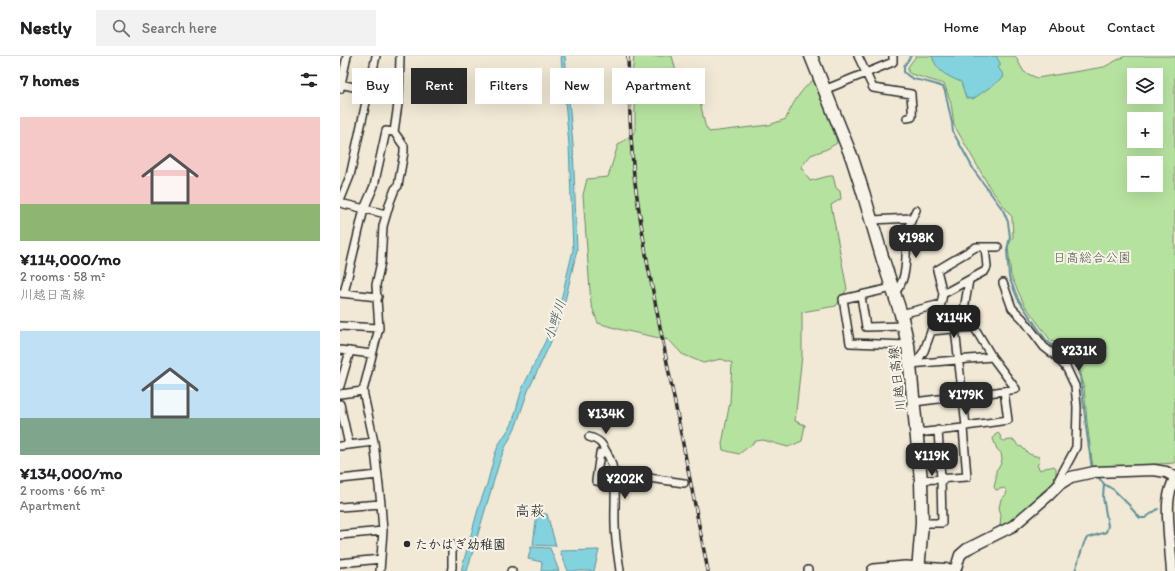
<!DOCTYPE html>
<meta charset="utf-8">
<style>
body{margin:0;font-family:Itim,"Klee One",sans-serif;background:#f2f2f2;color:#202124;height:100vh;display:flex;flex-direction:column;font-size:15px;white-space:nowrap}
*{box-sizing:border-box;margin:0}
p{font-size:13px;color:#757577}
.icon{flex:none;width:22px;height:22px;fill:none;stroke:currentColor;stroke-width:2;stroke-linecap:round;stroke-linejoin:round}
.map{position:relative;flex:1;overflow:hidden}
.sheet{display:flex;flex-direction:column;background:#fff;width:340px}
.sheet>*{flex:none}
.banner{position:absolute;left:12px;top:12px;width:380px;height:36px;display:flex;gap:8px}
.buttons{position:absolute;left:787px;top:12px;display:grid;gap:8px}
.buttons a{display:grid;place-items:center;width:36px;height:36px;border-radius:0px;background:#fff;box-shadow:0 4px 16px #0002;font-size:20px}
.price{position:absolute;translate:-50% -34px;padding:0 9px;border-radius:8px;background:#2b2b2b;color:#fff;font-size:13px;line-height:26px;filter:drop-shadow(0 1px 2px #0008)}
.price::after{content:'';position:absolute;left:50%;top:24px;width:12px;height:9px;margin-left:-6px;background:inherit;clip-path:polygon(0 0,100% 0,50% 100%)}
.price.active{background:#222;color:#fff}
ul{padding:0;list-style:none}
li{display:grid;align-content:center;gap:8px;height:212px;padding:0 20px}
li span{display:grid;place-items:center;height:124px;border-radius:0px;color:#555}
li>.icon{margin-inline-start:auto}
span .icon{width:72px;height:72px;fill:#fffc;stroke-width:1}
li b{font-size:17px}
h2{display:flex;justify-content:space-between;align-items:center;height:48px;padding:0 20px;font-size:17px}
.pill{padding:0 14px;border-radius:0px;background:#fff;box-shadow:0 4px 16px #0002;font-size:14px;line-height:36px}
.pill.active{background:#2b2b2b;color:#fff}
header{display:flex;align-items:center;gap:24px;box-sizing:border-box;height:56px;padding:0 20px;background:#fff;border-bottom:1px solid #e0e0e0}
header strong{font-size:19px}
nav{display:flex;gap:22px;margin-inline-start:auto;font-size:14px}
.search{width:280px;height:36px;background:#f2f2f2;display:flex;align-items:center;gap:10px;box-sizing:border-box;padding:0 14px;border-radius:0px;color:#757577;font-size:15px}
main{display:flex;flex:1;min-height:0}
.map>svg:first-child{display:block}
</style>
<header>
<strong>Nestly</strong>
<div class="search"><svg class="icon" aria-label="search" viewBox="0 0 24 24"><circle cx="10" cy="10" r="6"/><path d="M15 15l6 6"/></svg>Search here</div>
<nav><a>Home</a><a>Map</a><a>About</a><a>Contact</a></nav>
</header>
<main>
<section class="sheet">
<h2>7 homes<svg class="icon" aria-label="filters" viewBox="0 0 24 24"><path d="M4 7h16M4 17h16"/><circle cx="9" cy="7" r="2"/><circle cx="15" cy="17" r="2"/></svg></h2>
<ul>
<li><span style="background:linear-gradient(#f6c9c9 70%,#8fb573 0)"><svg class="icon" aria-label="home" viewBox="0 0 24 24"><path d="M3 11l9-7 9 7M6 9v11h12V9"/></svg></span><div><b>¥114,000/mo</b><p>2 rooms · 58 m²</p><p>川越日高線</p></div></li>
<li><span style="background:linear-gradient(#bfe0f5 70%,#7fa58c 0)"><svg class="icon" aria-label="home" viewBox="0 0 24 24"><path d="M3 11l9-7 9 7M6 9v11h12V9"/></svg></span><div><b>¥134,000/mo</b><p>2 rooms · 66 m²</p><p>Apartment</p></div></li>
</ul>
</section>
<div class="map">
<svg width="835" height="515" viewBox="0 0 835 515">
<rect width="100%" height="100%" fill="#f1e9d6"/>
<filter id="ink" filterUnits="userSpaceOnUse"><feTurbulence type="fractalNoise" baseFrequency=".025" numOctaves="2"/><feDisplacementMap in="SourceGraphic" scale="8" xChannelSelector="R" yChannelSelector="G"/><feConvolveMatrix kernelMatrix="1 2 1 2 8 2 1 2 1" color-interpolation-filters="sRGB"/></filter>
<g filter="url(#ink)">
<path fill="#b6e2a0" stroke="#708666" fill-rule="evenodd" d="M294 0H332L336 15 340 24 353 29 359 41 365 69 369 76 429 69 446 63C451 50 462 31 475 23L494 74 497 87 487 93 471 99 461 111 470 125 489 120H493L496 132 500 135 501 143 491 149 507 233 496 250 462 256V299L455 365 465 369 462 385 448 391 423 384 416 385 399 398 383 394 382 388 390 346 392 307 381 303 363 307 342 298 329 284 278 273 258 267 251 248 243 139 247 123 268 121 278 89 295 76V44L292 20Z
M576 0H675L684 16 697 22 764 11 785 0H835V407L753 412 747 366 744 330 740 314 729 293 711 285 684 248 671 220 668 190 673 181 672 161 650 132 614 69 611 47 605 30 604 28 571 18 568 16V11ZM794 19H816V41H794ZM794 63H816V85H794ZM794 107H816V129H794Z
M658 377 660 379 661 383 663 385 672 384 675 385 678 390 682 391 689 398 699 401 700 406 697 409 700 414C705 411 709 412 714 410L716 412C717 427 712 428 701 437V442L663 471H660L661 458 659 452 661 443 666 439 667 435 664 432 656 434 654 431 656 423V414L660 410 662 403 661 397 657 393 653 383 655 379Z"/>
<path fill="#83d3df" stroke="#609097" d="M221 0H225L233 89 237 194 225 245 210 288 188 335 176 370 165 392 160 404 127 515H121L139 450 147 428 155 398 159 388 172 368 182 333 205 286 214 264 221 244 233 194 229 89Z
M592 0H656L661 9 658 11 664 20 663 22 633 43 626 42 621 26C607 20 597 16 592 0Z
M197 457 207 458 216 490 193 489Z
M191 491 210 492 219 515H201L202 506 188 503Z
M259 494 254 515H228L220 495Z"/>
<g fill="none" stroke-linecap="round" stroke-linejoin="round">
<path stroke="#609097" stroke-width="2" d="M571 0 564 10V16C573 25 576 23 587 26 592 27 598 29 603 31L605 35 612 67 613 76 635 116 663 154 668 166 670 181 667 194 669 221 678 243 706 284 713 290 727 299 737 312 740 321 742 332 746 371 752 413
M757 420 764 428 774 434 790 450
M791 452 800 462H805L818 453
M735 515 744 487 747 482 766 476 768 470 763 441 764 428"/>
<defs>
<path id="street" d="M518 0 533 32 571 38C571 46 573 53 572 61L567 62
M0 28 59 41
M0 33 7 0
M484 34 553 6V0
M0 145 10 120 36 0
M0 147 46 158
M532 164 572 162
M663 227 672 252 683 263 704 291 717 301 727 313 735 330 737 351 736 391 732 399 719 423 720 428
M552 232 503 243 510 287 568 289
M0 237 38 241
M4 237 24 153 34 130 46 75 54 76
M554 237C569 224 565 198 567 181 567 172 572 162 576 154
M603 238 597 214 636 191H658
M521 240 526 271 564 270
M561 258 601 248 603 238 645 215 647 211 645 191
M0 270 39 272
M615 273 626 370
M591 275 634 271
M0 294 32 298
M570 308 652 301
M575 308 584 295 601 248
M0 330 10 295
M0 338 23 335
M574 346 664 335 676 333 652 301 624 254 629 224
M0 348 9 389
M577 377 623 372 626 370 668 364 664 335
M249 381C260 384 262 388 267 397
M0 390 34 386
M274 417 344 427
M0 423 38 419
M581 424 627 421 623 372
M275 428 256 425 260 397H267C279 419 274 444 275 468 275 484 278 499 280 515
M0 451 41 448
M582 467H602L601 423 598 374
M0 479 43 475
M0 507 41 503
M40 515 43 475 41 448 34 386 23 335 39 272 36 229 41 206 43 170 50 146 55 133 58 130 64 96V90L54 76 59 41 60 0
M111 515 112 512V489
M171 515H172
M468 515V514"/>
<path id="secondary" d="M615 515 620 499 627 493 673 470 709 439 720 428 731 421 754 416 814 414 826 416 835 421
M832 515C831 503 830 490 829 478 828 459 825 441 835 423"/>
<path id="primary" d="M471 0 512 102 523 136 543 204 561 258 568 289 581 424 582 467 578 515"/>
<path id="highway" d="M534 515 565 512 612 515"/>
</defs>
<use href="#street" stroke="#2b2b2b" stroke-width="10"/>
<use href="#secondary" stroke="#2b2b2b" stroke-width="13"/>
<use href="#primary" stroke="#2b2b2b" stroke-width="15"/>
<use href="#highway" stroke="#2b2b2b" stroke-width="16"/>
<use href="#street" stroke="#f7f3e8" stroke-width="7"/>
<use href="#secondary" stroke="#f7f3e8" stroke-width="10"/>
<use href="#primary" stroke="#f7f3e8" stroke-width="12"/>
<use href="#highway" stroke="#f7f3e8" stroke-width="13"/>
<defs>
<path id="rail" d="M288 0C289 40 290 80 294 119 298 150 303 180 308 210L368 515"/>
</defs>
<use href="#rail" stroke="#2b2b2b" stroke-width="3.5"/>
<use href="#rail" stroke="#f7f3e8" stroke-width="2" stroke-dasharray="6" stroke-linecap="butt"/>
</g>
</g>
<circle fill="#2b2b2b" stroke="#f7f3e8" stroke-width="1.5" cx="67" cy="488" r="4"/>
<g text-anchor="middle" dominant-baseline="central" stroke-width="4" stroke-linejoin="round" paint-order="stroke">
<g font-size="13" fill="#4e5948" stroke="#f7f3e8">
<text x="752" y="201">日高総合公園</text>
</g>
<g font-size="13" fill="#2b2b2b" stroke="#f7f3e8">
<text transform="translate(557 323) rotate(-97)">川越日高線</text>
</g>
<g font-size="13" font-weight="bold" fill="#2b2b2b" stroke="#f7f3e8" text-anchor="start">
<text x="75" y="488">たかはぎ幼稚園</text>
</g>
<g font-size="14" font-style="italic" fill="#415558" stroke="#f7f3e8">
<text transform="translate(215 264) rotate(-71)">小畔川</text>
</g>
<g font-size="15" fill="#2b2b2b" stroke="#f7f3e8">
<text x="190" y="455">高萩</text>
</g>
</g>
</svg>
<div class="buttons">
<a><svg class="icon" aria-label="layers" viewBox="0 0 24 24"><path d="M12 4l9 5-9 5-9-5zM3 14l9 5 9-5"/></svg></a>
<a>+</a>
<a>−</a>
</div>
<b class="price" style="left:576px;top:203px">¥198K</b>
<b class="price active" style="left:614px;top:283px">¥114K</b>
<b class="price" style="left:739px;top:316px">¥231K</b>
<b class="price" style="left:626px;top:360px">¥179K</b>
<b class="price" style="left:266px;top:379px">¥134K</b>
<b class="price" style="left:592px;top:421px">¥119K</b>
<b class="price" style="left:285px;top:444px">¥202K</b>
<div class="banner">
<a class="pill">Buy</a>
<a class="pill active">Rent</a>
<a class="pill">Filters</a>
<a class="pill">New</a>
<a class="pill">Apartment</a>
</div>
</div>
</main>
